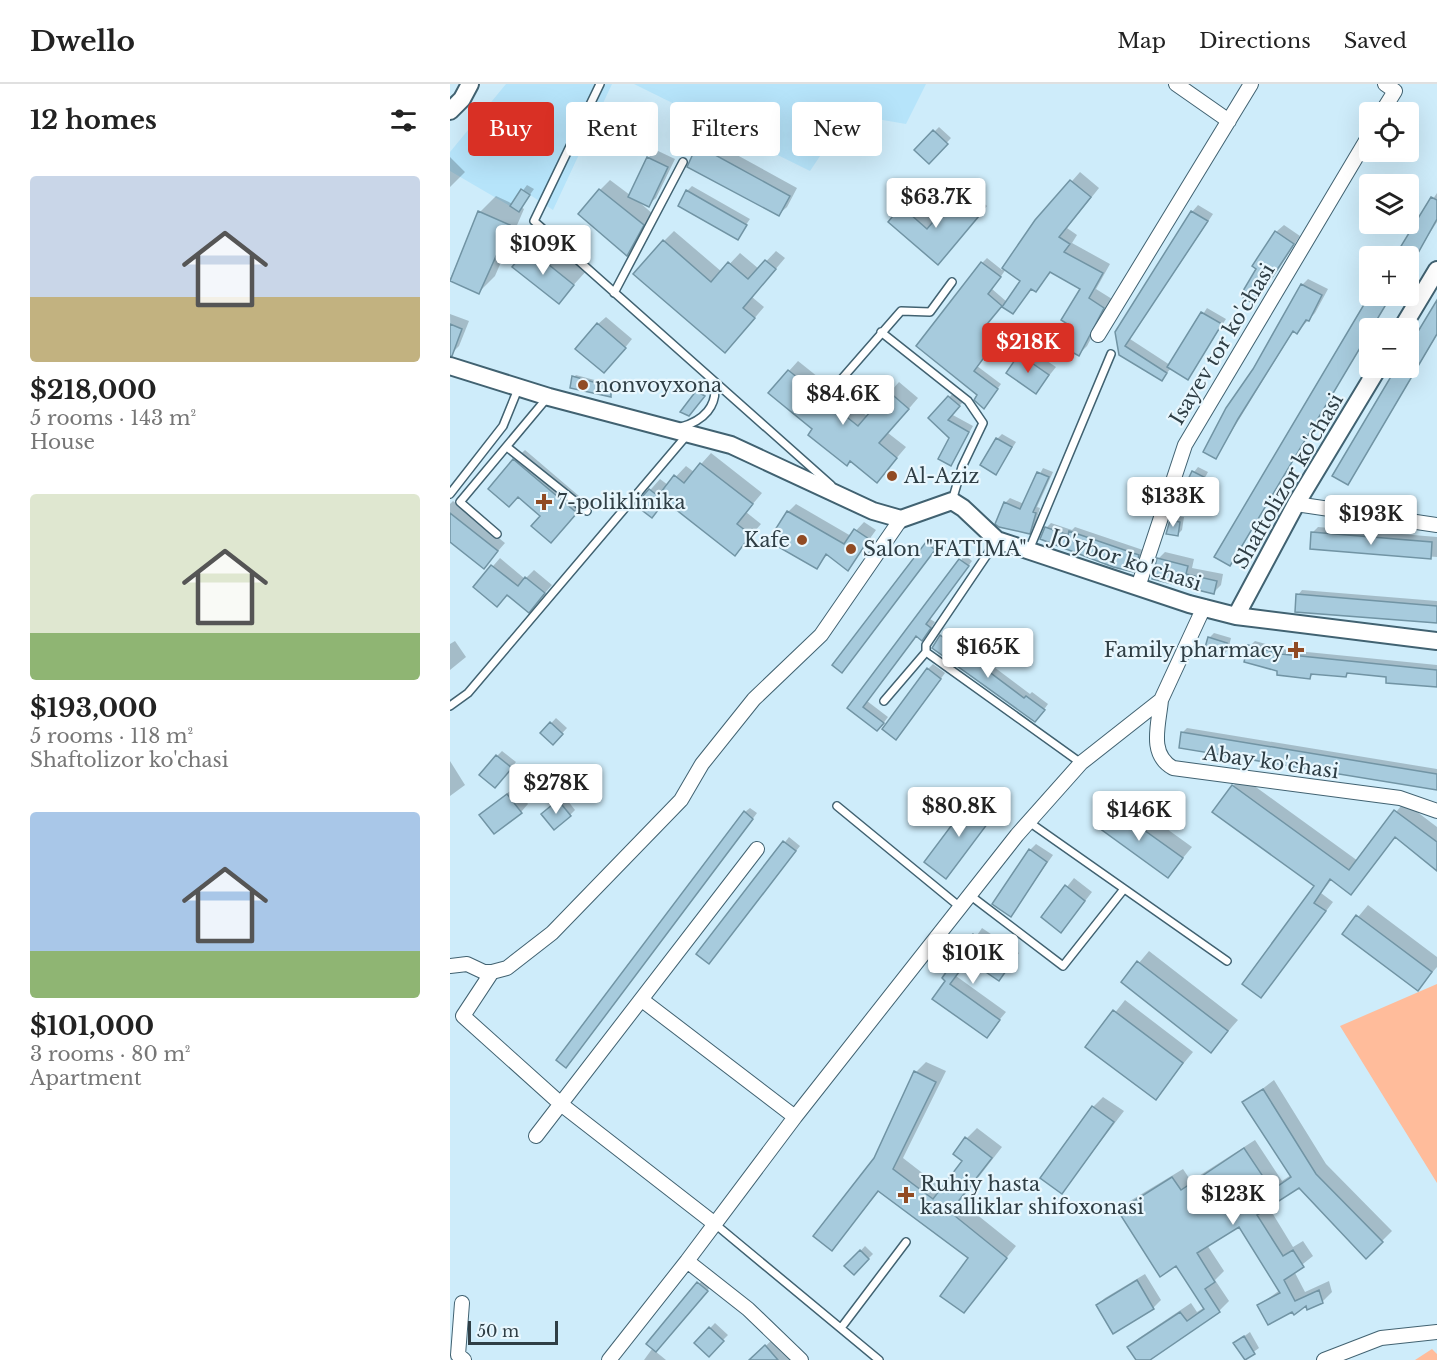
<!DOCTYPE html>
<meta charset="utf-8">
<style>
body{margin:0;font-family:"Libre Baskerville",serif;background:#f2f2f2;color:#222;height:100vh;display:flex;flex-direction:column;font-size:22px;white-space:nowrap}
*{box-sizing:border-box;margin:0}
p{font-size:20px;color:#767676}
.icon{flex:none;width:33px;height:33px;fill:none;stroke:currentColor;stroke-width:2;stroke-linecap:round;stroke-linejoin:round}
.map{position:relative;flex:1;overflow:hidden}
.side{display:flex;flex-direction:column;background:#fff;width:450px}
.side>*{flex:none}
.hud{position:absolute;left:18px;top:18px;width:570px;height:54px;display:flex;gap:12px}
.fabs{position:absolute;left:909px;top:18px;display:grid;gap:12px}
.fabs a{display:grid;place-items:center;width:60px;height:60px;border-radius:6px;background:#fff;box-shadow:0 6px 24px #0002;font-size:30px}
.scale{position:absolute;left:18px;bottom:15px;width:90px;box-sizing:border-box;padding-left:6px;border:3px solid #2f3e45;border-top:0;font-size:16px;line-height:21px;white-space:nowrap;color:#2f3e45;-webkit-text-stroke:4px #e8f7fe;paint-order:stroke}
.price{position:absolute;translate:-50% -51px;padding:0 14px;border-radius:6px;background:#fff;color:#222;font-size:20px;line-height:39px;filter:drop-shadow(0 2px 3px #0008)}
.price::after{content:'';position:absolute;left:50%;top:36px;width:18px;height:14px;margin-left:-9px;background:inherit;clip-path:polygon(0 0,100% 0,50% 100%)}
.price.active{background:#d93025;color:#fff}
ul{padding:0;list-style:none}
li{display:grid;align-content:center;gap:12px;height:318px;padding:0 30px}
li span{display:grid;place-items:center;height:186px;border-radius:6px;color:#555}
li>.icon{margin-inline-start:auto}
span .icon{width:108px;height:108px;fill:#fffc;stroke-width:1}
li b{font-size:26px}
h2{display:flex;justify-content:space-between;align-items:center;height:72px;padding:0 30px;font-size:26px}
.tag{padding:0 21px;border-radius:6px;background:#fff;box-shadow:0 6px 24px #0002;font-size:21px;line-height:54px}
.tag.active{background:#d93025;color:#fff}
header{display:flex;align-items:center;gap:36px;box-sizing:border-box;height:84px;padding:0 30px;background:#fff;border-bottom:2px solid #e0e0e0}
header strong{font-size:28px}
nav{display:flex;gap:33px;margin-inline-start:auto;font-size:21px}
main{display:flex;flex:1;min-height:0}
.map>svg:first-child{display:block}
</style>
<header>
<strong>Dwello</strong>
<nav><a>Map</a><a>Directions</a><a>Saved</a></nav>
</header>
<main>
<section class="side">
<h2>12 homes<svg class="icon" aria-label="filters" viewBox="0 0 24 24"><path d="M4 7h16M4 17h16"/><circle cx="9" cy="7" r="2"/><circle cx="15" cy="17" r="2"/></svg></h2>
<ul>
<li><span style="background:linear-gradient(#c9d6e8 65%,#c2b280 0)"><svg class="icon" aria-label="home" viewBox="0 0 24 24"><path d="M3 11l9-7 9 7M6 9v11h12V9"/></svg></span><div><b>$218,000</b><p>5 rooms · 143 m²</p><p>House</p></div></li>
<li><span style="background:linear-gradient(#dfe7d0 75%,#8fb573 0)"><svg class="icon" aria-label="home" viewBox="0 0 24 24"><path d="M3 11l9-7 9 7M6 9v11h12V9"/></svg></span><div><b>$193,000</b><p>5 rooms · 118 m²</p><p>Shaftolizor ko'chasi</p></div></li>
<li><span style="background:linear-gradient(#a9c7e8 75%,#8fb573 0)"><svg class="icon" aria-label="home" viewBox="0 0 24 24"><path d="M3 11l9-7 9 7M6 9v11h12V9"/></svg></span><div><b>$101,000</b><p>3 rooms · 80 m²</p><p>Apartment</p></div></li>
</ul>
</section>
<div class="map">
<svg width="987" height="1276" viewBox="0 0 987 1276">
<rect width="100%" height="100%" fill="#ceecfa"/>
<path fill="#b6e4fa" d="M56 0H162L103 126 71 105 60 122 0 87V68Z
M184 0H476L456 40 398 30 360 87Z"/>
<path fill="#ffbc9b" d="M987 900V1099L890 942Z
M982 1265 987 1270V1276H965Z"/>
<path fill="#0003" fill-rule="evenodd" d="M489 43 501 54 479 78 466 66Z
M256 54 347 104 337 123 329 130 248 62Z
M206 66 225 75 206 114 198 121 189 118 203 130 187 160 177 170 150 106 160 96 180 111 198 74Z
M0 73 15 88 0 103Z
M630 88 649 104 617 144 627 151 622 159 660 180 646 205 662 215 637 262 629 270 621 241 632 204 602 187 586 206 582 204 563 228 552 221 537 239 551 251 527 282 551 300 534 323 529 311 468 262 532 179 537 174 552 186 587 137ZM556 185 572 197 557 218 542 205Z
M77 101 84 105 71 123 74 125 45 192 29 208 0 195 30 128 46 112 63 120Z
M242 102 300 135 287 154 237 107Z
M515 104 537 122 497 170 452 123 461 114 487 136Z
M987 109V138L958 183V172H945Z
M748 121 763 130 680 255 720 281 757 224 776 235 737 294 721 284 712 295 670 270 742 128Z
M834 141 850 152 828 186 819 192 801 218 826 148Z
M224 147 272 188 290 169 309 185 326 167 335 174 302 213 314 223 285 257 214 157Z
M95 149 139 184 108 218 79 165Z
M858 195 878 205 865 229 847 248 844 246 766 373 804 286 852 201Z
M922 212H940L780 480 767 472Z
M987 217V251L898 399 884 392 948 284H958Z
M0 230 19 237 9 262 1 270Z
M156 233 182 255 162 280 148 240Z
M578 264 606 283 586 308 570 271Z
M348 277 418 333 449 298 468 314 438 349 456 363 427 397 364 345 339 287Z
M126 291 163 301 162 309 160 311 124 293Z
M250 306 255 309 241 328 233 327Z
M504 308 514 317 501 330 523 342 501 380V354L480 334Z
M552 350 566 358 546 389 547 355Z
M75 366 136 418 101 457 92 432 64 376Z
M261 369 312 409 296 428 311 440 285 470 216 416 201 432 187 421 210 395 218 401 236 382 244 388Z
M748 383 758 388 738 425 744 388Z
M593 384 603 388 587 423 590 424 584 443 579 448 555 419 560 414 574 420Z
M3 417 55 459 41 475 0 456V420Z
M346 420 401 452 414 438 426 446 398 485 378 470 366 483 338 428Z
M726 432 734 433 732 446 727 451 721 437Z
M601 439 622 446 625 443 693 466 688 481 683 486 596 444Z
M868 443 987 453V473L862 464 863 448Z
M482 455 489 460 397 582 477 459Z
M715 468 744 475 742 484 773 490 771 501 764 508 708 475Z
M515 471 522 477 480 535 485 538 477 550 467 551 417 617 438 633 432 641 399 624Z
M50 474 75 495 84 486 102 501 86 519 25 503Z
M852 506 987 517V537L848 511Z
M496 547 580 610 582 608 598 620 590 631 484 564Z
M764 549 781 554 778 566 773 571 759 554Z
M5 557 16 573 0 586V560Z
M805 557 837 566 987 581V601L938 598V591L899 588 896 591 865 589 860 593 828 590 829 586 795 576 799 562 838 574 839 571 801 561Z
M483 580 495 589 451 649 478 585Z
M106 634 117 644 103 659 92 649Z
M737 644 987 685V706L732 649Z
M52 667 66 678 50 697 47 672Z
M0 677 15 701 0 712Z
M792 693 908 777 954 718 987 743V785L946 752 901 809 882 795 871 809 883 818 811 912 866 802 783 702Z
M65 703 78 720 71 728 31 731Z
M531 707 550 723 496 793 523 715Z
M670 711 742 763 718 792 660 722Z
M114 712 125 726 120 731 98 725Z
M300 724 307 729 121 977 295 728Z
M339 753 350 762 259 878 249 870Z
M586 760 603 771 561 831 580 766Z
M624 794 642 808 618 839 593 833Z
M918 821 987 873V883L968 905 894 850Z
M532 844 569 869 549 895 519 875 506 892 556 928 536 952 484 914Z
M699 867 788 936 761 967 673 898Z
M675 916 743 968 705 1014 638 963Z
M476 978 496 987 453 1074 493 1105 515 1077 517 1054 527 1044 552 1063 510 1117 566 1162 514 1227 520 1174 430 1106 382 1165 466 988Z
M824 996 876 1080 942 1147 916 1173 849 1102 818 1122 843 1163 853 1157 863 1172 844 1187 855 1208 879 1197 882 1208 872 1218 856 1219 843 1227 809 1221 830 1206 789 1141 757 1161 774 1187 765 1196 779 1217 769 1227 697 1276H687L679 1264 689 1254 741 1219 747 1228 755 1223 727 1180 670 1127 680 1117 733 1085 741 1097 805 1056 832 1097 841 1091 794 1019Z
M653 1013 674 1027 612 1108 643 1023Z
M415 1162 423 1170 404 1189 397 1182Z
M695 1190 711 1216 703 1224 663 1248 647 1221 655 1214Z
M253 1195 262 1201 205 1267 216 1276H194Z
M265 1239 278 1251 258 1271 246 1259Z
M800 1248 809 1264 795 1274 785 1259Z
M323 1255 342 1274 340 1276H301Z"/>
<path fill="#a7cbdd" stroke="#7194a4" stroke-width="1.5" d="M483 46 498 60 479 80 464 66Z
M247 61 340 112 329 132 237 83Z
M197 73 218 83 199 123 178 113Z
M620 96 641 113 609 153 620 160 614 168 653 189 639 214 654 224 629 272 609 261 619 241 611 236 630 205 600 188 586 208 581 205 563 230 552 223 570 197 552 184 585 136Z
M71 105 80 111 69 128 60 122Z
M149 105 194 141 177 172 128 130Z
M236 106 297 141 288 156 228 122Z
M505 112 529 132 488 181 438 138 451 122 477 145Z
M981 113 987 116V135L958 187V172H945Z
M28 127 60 141 29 210 0 197Z
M741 127 758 137 675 262 717 289 712 297 669 271 665 248Z
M825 147 844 160 821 195 818 192 802 219 790 212 806 185 802 182Z
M213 156 261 198 278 178 298 195 315 176 326 185 293 224 305 234 275 269 183 190Z
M78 164 124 201 109 220 62 183Z
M531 178 551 193 538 210 552 222 533 245 547 256 524 287 548 305 534 325 524 316 527 311 466 262Z
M851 200 872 211 859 237 856 236 847 250 843 247 788 335 766 375 753 368 776 324 803 285Z
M919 212H941L780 482 764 473Z
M987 216V250L898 401 882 392 946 284H958V264Z
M751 228 772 240 738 296 717 283Z
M147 239 176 264 154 289 125 265Z
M0 240 12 245 2 272H0Z
M569 270 599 291 586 310 556 289Z
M338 286 408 342 438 307 459 325 429 359 447 374 427 399 400 377 397 382 358 351 362 345 318 309Z
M122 292 161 303V313L120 304Z
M246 307 255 312 239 332 230 328Z
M498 312 510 322 498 336 519 348 501 382 488 375 499 354 478 334Z
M546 354 562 363 546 391 530 381Z
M63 375 127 429 101 459 81 442 90 432 68 413 59 423 38 405Z
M250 379 303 420 287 440 301 451 285 472 215 417 202 434 185 421 199 405 208 412 224 391 234 399Z
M742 387 754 393 738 427 726 421Z
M587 388 599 393 583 428 586 429 580 450 549 443 545 440 554 418 570 425Z
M337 427 394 460 404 445 419 455 398 487 376 470 367 485 318 457Z
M0 429 48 467 34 485 0 458Z
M720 436 730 438 728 452 716 450Z
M595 443 618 451 619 447 689 471 684 488 663 483 590 455Z
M861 448 982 458 981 475 860 465Z
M476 458 485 466 392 589 382 581Z
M707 474 738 482 736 490 767 497 764 510 702 495Z
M509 475 519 482 476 540 481 544 472 557 466 552 464 555 413 623 434 639 427 647 397 624Z
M41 481 68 502 75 493 95 509 79 529 57 511 47 523 23 503Z
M846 510 987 522V539L845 528Z
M490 551 574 614 576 612 595 626 585 638 482 564Z
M758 553 777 559 773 573 754 567Z
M798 561 831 570 987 586V603L936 599V593L897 589 896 593 861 590 860 595 827 591V587L794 578Z
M477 584 491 595 446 656 432 645Z
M100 638 113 650 103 661 90 649Z
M731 648 987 690V706L729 664Z
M46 671 62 684 45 704 29 691Z
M782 701 899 786 944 726 987 758V787L945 753 901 811 880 795 864 819 876 827 811 914 792 900 864 802 762 728Z
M57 710 72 729 44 750 29 731Z
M522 714 544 731 496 795 474 778Z
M108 716 121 732 104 746 91 730Z
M659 721 733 774 718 794 645 741Z
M294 727 303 735 116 984 106 976Z
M333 757 346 767 259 880 246 870Z
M579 765 597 778 561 833 542 820Z
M615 801 635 817 611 849 591 833Z
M906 831 982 888 968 907 892 850Z
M523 850 563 877 549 897 518 876 500 900 550 936 537 954 482 915 495 897 492 894Z
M687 877 778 947 761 969 671 898Z
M663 926 733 979 706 1016 635 963Z
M464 987 486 998 443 1085 483 1115 512 1077 503 1070 515 1053 542 1074 500 1128 557 1174 514 1229 490 1212 518 1174 428 1107 382 1167 363 1152 424 1074Z
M813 1005 866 1090 933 1158 916 1175 849 1104 807 1131 833 1172 843 1166 854 1183 834 1196 845 1217 869 1206 873 1219 857 1226 856 1222 844 1231 842 1228 818 1241 807 1221 830 1209 789 1143 747 1169 765 1198 755 1205 770 1228 700 1276H686L677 1263 730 1228 737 1237 754 1225 726 1182 710 1193 668 1127 722 1093 731 1106 794 1064 822 1106 841 1093 792 1018Z
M642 1022 664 1038 612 1110 590 1094Z
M410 1166 419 1175 404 1191 394 1182Z
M687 1196 704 1225 663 1250 646 1221Z
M247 1198 258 1207 206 1268 196 1260Z
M259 1243 274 1257 259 1273 244 1259Z
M794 1252 805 1270 795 1276 783 1259Z
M315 1261 328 1276H299Z"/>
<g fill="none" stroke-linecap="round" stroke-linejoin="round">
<defs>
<path id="service" d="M150 0 84 137 381 401
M164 209 233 78
M431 248 518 317 533 339 512 383 502 417
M389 298 451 227 480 228 502 198
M231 343C253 337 269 322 264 298
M57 363 137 427
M0 410 53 342 68 305
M47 450 10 418 97 314
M579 466 661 270
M476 568V561L547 456
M434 617 476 568 631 679
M0 622 18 609 237 351
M387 722 510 823
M579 738 777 877
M521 812 613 882 674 805
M265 1140 429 1276
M391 1244 456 1158"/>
<path id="minor" d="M726 0 779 37
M932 28 945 7 935 0
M648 251 801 0
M846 420 987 441
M688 503 735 361 920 50
M711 616C709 640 698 670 723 684L950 714 987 727
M0 882 17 880 34 888H42L57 884 102 849 231 716 252 680 304 615 371 551 451 435
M42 888 13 932 112 1021 265 1140
M192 916 345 1033
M86 1052 307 765
M237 1177 298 1225 351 1276
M12 1219 8 1271 14 1276
M159 1276 237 1177 345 1033 567 751 631 679 711 616 754 523
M874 1276 931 1254 987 1248"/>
<path id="tertiary" d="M0 27 12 15 20 0
M952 244 987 186
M0 282 99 313 281 361 423 427 451 435 502 417 513 424 547 456 739 520 786 532 987 557
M786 532 846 420 928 284"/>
</defs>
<use href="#service" stroke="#416271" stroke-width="10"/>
<use href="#minor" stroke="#416271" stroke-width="16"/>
<use href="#tertiary" stroke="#416271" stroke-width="20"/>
<use href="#service" stroke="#fff" stroke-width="7"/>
<use href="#minor" stroke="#fff" stroke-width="14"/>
<use href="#tertiary" stroke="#fff" stroke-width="16"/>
</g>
<g fill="#914b24" stroke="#e8f7fe" stroke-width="2">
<circle cx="133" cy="301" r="6"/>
<circle cx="442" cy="392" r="6"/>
<path d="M91 409h6v6h6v6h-6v6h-6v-6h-6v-6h6z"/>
<circle cx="352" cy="456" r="6"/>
<circle cx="401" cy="465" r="6"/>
<path d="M843 557h6v6h6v6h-6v6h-6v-6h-6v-6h6z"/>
<path d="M453 1102h6v6h6v6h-6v6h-6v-6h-6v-6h6z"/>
</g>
<g text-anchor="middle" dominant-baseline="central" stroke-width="4.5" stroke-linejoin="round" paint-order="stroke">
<g font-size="20" fill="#2f3e45" stroke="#e8f7fe">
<text transform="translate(772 260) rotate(-59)">Isayev tor ko'chasi</text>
<text transform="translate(838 397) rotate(-60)">Shaftolizor ko'chasi</text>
<text transform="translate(676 476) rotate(18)">Jo'ybor ko'chasi</text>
<text transform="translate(821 678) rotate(8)">Abay ko'chasi</text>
</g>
<g font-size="20" fill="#2f3e45" stroke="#e8f7fe" text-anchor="start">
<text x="145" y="301">nonvoyxona</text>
<text x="454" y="392">Al-Aziz</text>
<text x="107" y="418">7-poliklinika</text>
<text x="340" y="456" text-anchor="end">Kafe</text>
<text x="413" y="465">Salon "FATIMA"</text>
<text x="834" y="566" text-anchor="end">Family pharmacy</text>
<text x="470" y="1100">Ruhiy hasta<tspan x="470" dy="23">kasalliklar shifoxonasi</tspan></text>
</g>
</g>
</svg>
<div class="fabs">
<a><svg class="icon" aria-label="locate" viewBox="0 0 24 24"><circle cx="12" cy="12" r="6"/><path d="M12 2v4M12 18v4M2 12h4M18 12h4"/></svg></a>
<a><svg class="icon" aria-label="layers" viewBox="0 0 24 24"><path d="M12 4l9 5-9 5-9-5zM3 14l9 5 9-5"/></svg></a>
<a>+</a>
<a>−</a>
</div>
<div class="scale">50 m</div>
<b class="price" style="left:486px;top:145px">$63.7K</b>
<b class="price" style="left:93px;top:192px">$109K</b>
<b class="price active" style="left:578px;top:290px">$218K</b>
<b class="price" style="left:393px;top:342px">$84.6K</b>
<b class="price" style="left:723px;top:444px">$133K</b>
<b class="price" style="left:921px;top:462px">$193K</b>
<b class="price" style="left:538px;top:595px">$165K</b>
<b class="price" style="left:106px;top:731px">$278K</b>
<b class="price" style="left:509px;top:754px">$80.8K</b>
<b class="price" style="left:689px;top:758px">$146K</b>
<b class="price" style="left:523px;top:901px">$101K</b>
<b class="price" style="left:783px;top:1142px">$123K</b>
<div class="hud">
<a class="tag active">Buy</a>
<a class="tag">Rent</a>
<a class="tag">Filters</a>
<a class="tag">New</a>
</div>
</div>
</main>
